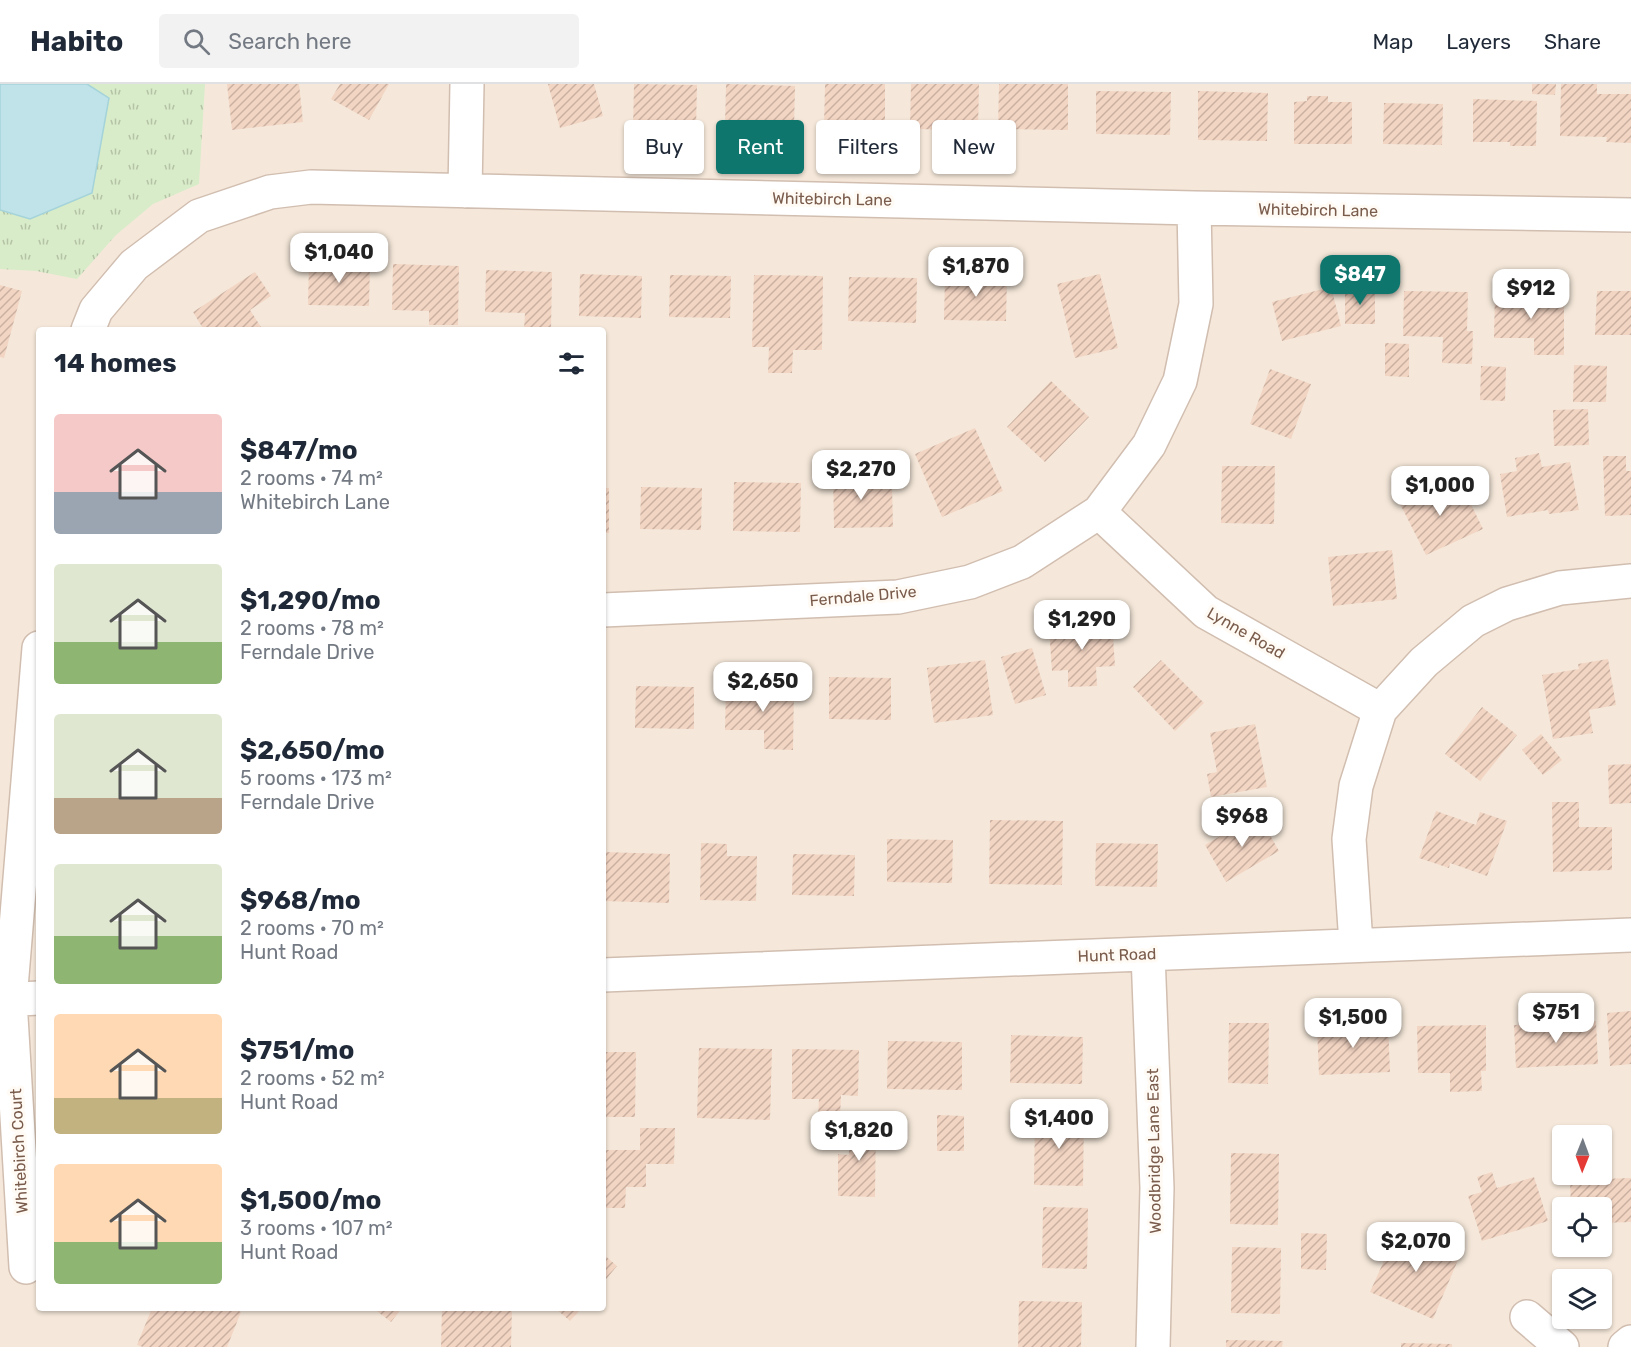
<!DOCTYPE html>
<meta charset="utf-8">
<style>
body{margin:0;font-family:Rubik,sans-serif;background:#f2f2f3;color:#1f2937;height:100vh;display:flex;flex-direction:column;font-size:22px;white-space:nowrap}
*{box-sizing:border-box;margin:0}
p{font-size:20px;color:#747a83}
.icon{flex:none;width:33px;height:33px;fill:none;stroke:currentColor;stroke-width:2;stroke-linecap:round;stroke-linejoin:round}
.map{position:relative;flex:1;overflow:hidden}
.drawer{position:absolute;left:36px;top:243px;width:570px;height:984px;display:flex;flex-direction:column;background:#fff;border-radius:6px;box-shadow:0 2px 4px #0004}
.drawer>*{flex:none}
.top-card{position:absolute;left:624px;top:36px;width:570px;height:54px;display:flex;gap:12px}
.needle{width:39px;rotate:181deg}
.fabs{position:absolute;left:1552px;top:1041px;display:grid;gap:12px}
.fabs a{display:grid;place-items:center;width:60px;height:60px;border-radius:6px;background:#fff;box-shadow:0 2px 4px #0004;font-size:30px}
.price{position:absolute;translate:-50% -51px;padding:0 14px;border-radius:12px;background:#fff;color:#222;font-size:20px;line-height:39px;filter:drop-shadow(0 2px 3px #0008)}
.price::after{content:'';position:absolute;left:50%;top:36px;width:18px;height:14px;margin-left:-9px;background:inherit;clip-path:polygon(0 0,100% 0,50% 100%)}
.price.on{background:#0f766e;color:#fff}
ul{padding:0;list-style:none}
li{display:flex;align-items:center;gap:18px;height:150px;padding:0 18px}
li span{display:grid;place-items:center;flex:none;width:168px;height:120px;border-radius:6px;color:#555}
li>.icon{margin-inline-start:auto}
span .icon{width:72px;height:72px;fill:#fffc;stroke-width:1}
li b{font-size:26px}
h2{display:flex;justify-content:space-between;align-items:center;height:72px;padding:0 18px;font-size:26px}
.pill{padding:0 21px;border-radius:6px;background:#fff;box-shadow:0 2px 4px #0004;font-size:21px;line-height:54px}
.pill.on{background:#0f766e;color:#fff}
header{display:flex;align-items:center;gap:36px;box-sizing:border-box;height:84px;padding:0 30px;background:#fff;border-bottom:2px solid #e0e1e3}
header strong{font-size:28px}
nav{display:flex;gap:33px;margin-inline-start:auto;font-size:21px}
.search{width:420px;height:54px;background:#f2f2f3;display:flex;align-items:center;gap:15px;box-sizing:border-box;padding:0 21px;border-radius:6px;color:#747a83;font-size:22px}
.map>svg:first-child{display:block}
</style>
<header>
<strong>Habito</strong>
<div class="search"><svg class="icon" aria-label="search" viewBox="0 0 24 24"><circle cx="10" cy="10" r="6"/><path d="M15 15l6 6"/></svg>Search here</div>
<nav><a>Map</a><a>Layers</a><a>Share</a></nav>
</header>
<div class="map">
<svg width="1631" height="1263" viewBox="0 0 1631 1263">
<defs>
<pattern id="grass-tufts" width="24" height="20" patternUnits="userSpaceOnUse" patternTransform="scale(1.5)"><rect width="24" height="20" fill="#d8ecc9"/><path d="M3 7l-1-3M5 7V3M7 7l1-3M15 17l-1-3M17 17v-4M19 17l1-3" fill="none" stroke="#b4c2a5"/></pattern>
<pattern id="building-hatch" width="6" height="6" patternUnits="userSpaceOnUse" patternTransform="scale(1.5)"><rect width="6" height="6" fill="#f3d5c3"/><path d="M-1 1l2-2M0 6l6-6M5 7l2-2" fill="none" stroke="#cab0a1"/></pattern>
</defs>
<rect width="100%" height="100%" fill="#fdf6ec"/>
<path fill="#f5e8da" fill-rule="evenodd" d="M0 0H1631V1263H0ZM39 246H603V1224H39ZM1563 1052H1602V1090H1563ZM1563 1124H1602V1162H1563ZM1563 1196H1602V1234H1563Z"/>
<path fill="url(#grass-tufts)" d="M0 0H205L199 100 153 120 116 151 77 195 36 187 0 185Z"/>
<path fill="#bfe3e8" stroke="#a5d3da" stroke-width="1.5" d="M0 0H87L109 14 92 109 30 135 0 126Z"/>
<path fill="url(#building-hatch)" d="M227 0H299L303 38 232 46Z
M340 0H389L369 36 331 15Z
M548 0H594L603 32 560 44Z
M634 0 697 1 696 45 633 44Z
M726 0 795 2 794 45 725 43Z
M825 0H885V44L824 43Z
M911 0H979L978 46 910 45Z
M999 0H1068V46L998 45Z
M1532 0H1556L1555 11 1532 10Z
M1561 0H1597V10H1631V59L1606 58 1607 53 1560 52Z
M1096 7 1171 8 1170 51 1096 50Z
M1198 7 1268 9 1267 57 1198 56Z
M1307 12H1328V18H1352V60H1294V18L1307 17Z
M1473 15 1537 17 1536 62H1510V58H1473Z
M1384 19 1443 20 1442 61 1383 60Z
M309 178 370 179 369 222 308 221Z
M393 180 459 182 458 241H429V227L392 226Z
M486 186 552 188 551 246H524L525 229 485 228Z
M255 188 271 212 250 226 263 246H204L193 228Z
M580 190 642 192 641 234 579 232Z
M1100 190 1118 264 1075 274 1057 200Z
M670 191 731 192 730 234 669 233Z
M754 191 823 192 822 266H793L792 289H768L769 263H752Z
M945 192 1007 193 1006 237 944 236Z
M849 193 917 194 916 239 848 237Z
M0 201 22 207 4 274 0 273Z
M1331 203 1341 242 1282 257 1272 218Z
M1345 205H1375V240H1345Z
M1495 206H1524L1523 211H1564V271H1534V254H1494Z
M1404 207 1468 208 1467 247H1473L1472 280 1442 279 1443 253 1403 252Z
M1597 207H1631V251H1595Z
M1385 259 1409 260V293L1385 292Z
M1574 281 1607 282 1606 318H1573Z
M1481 282 1506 283 1505 317 1480 316Z
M1270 285 1311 300 1291 355 1250 340Z
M1051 297 1089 333 1045 378 1007 343Z
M1588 325 1589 361 1554 362 1553 326Z
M975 344 1003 407 942 433 915 370Z
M1539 369 1542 383 1570 378 1579 426 1549 430 1548 426 1507 433 1500 390 1517 387 1515 374Z
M1603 372H1626V387H1631V431L1605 432Z
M1222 382H1275L1274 440 1221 439Z
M867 385V401H892L893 443 834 444 833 386Z
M734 398 801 399 800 448 733 447Z
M1435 398 1444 416 1464 406 1483 445 1426 471 1398 416Z
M641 403 702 404 701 446 640 445Z
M603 404H609V449H603Z
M1392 466 1397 515 1333 522 1328 473Z
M1112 538 1115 582 1096 583 1097 602 1068 603V586L1052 587 1049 543Z
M1032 564 1046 611 1015 620 1001 573Z
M1608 575 1616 621 1589 626 1593 649 1553 655 1542 591 1579 585 1578 580Z
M985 576 993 631 934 639 927 584Z
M1161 576 1204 619 1175 647 1133 603Z
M829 593 891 594V636L829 635Z
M636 602 694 603V645L635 644Z
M726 602 794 603 793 666 764 665V646H725Z
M1482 623 1517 651 1480 697 1445 670Z
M1255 640 1267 703 1211 713 1207 690 1217 688 1210 649Z
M1541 650 1562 676 1543 691 1522 666Z
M1631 680V719L1609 720 1608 681Z
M1552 718H1579V743H1612V786L1553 788Z
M1436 727 1476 741 1480 728 1507 737 1487 792 1450 779 1449 784 1419 774Z
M1258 730 1279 767 1226 798 1205 761Z
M990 736 1063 737 1062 801 989 800Z
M887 755 953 756 952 799 887 798Z
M701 759 727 760V772H757L756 817 700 816Z
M1096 759 1158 760 1157 803 1095 802Z
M603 768 670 770 669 819 603 817Z
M793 770 855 771 854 812 792 811Z
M1631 927V980L1610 982 1607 929Z
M1596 937 1598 980 1516 984 1514 941Z
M1229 939H1269L1268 1000 1228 999Z
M1388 940 1390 988 1319 991 1317 942Z
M1486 941V987H1481L1482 1007 1450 1008V989H1418L1417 942Z
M1011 951 1083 953 1082 1000 1010 999Z
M888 957 962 958V1006L887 1005Z
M699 964 772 965 770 1036 697 1034Z
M792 965 859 966 858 1012 841 1011 840 1033 818 1032 819 1015H792Z
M603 968H636L635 1033H603Z
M1035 1030H1084L1083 1102 1034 1101Z
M937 1031 964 1032V1067H937Z
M850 1037H876L875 1113 838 1112V1070L849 1071Z
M640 1044H675L674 1080H646V1103H626L625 1124H603V1066H640Z
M1231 1069 1279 1070 1278 1141 1230 1140Z
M1492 1088 1497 1104 1534 1093 1548 1137 1482 1157 1468 1112 1482 1108 1477 1093Z
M1631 1094V1138L1602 1139V1124H1571L1570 1096Z
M1043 1123 1088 1124 1087 1185 1042 1184Z
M1399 1143 1461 1169 1433 1235 1370 1208Z
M1301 1149 1327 1150 1326 1186 1301 1185Z
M1232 1163 1281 1164 1280 1230 1231 1229Z
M603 1170 617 1182 603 1199Z
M1019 1217 1082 1218 1081 1263H1018Z
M152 1224H230L241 1228 227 1263H143L137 1261Z
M373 1224H402L391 1238Z
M442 1224H512L511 1263H441Z
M555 1224H582L570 1237Z
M1226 1256 1283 1257 1282 1263H1226Z
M1401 1259 1452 1260V1263H1401Z"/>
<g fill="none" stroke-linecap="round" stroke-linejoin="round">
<defs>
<path id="street" d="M465 107 467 0
M88 246 96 226 134 181 199 132 270 108 311 103 1194 124 1631 131
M1099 428 1206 528 1380 626
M603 526 898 513 970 498 1022 478 1099 428 1149 361 1180 297 1196 220 1194 124
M1356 860 1349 755 1356 702 1380 626 1424 578 1473 537 1507 520 1560 504 1631 497
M1148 870 1157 1104 1153 1263
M603 891 1631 851
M0 916 39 914
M26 1183 10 916 39 564
M1527 1233 1562 1263
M1625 1263 1631 1258"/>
</defs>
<use href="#street" stroke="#d1beb0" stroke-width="36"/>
<use href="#street" stroke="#fff" stroke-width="33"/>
</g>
<g text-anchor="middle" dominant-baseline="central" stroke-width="6" stroke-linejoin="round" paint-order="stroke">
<g font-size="16" fill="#7a5c4d" stroke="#fffaf3">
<text transform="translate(832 115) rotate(1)">Whitebirch Lane</text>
<text transform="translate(1318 126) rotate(1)">Whitebirch Lane</text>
<text transform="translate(863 512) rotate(-5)">Ferndale Drive</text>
<text transform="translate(1246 549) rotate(30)">Lynne Road</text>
<text transform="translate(1117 871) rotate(-2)">Hunt Road</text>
<text transform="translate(19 1067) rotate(-93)">Whitebirch Court</text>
<text transform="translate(1154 1067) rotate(-91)">Woodbridge Lane East</text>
</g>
</g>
</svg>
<div class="fabs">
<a><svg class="needle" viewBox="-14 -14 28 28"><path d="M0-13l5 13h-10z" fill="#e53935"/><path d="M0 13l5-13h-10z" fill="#747a83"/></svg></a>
<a><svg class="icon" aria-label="locate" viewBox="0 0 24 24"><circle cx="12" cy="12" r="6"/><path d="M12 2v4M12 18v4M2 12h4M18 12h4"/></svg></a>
<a><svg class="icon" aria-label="layers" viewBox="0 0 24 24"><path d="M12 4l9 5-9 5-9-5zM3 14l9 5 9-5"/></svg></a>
</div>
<b class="price" style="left:339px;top:200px">$1,040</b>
<b class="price" style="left:976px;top:214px">$1,870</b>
<b class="price on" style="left:1360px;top:222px">$847</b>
<b class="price" style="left:1531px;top:236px">$912</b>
<b class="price" style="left:861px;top:417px">$2,270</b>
<b class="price" style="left:1440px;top:433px">$1,000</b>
<b class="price" style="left:1082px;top:567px">$1,290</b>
<b class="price" style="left:763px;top:629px">$2,650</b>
<b class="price" style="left:1242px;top:764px">$968</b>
<b class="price" style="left:1556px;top:960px">$751</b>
<b class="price" style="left:1353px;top:965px">$1,500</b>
<b class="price" style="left:1059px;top:1066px">$1,400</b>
<b class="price" style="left:859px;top:1078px">$1,820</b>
<b class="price" style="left:1416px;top:1189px">$2,070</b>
<div class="top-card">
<a class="pill">Buy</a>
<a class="pill on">Rent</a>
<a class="pill">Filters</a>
<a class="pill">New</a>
</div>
<section class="drawer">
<h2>14 homes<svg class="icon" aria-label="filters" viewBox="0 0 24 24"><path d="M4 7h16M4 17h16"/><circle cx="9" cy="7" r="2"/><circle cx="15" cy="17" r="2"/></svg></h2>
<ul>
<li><span style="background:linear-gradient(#f6c9c9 65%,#9aa5b1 0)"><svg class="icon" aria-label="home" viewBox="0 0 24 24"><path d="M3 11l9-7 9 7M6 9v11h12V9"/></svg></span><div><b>$847/mo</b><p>2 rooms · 74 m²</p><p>Whitebirch Lane</p></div></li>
<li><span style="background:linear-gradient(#dfe7d0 65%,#8fb573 0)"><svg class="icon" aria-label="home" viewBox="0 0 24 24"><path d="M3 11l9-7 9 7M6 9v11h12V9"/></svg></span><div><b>$1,290/mo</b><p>2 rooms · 78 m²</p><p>Ferndale Drive</p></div></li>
<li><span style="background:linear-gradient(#dfe7d0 70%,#b9a48a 0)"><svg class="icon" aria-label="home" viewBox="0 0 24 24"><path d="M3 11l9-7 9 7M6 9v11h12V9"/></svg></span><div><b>$2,650/mo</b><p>5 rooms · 173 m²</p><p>Ferndale Drive</p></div></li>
<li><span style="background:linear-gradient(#dfe7d0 60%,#8fb573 0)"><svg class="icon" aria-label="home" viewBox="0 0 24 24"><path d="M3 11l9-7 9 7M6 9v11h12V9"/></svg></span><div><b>$968/mo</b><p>2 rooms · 70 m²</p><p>Hunt Road</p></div></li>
<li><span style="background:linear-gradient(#ffd9b3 70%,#c2b280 0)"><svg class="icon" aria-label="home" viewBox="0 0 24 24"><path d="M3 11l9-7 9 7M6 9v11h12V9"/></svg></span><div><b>$751/mo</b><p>2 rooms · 52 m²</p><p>Hunt Road</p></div></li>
<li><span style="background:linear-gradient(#ffd9b3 65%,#8fb573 0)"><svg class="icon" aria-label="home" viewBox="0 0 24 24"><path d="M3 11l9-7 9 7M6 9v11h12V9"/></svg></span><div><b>$1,500/mo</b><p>3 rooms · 107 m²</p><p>Hunt Road</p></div></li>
</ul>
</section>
</div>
